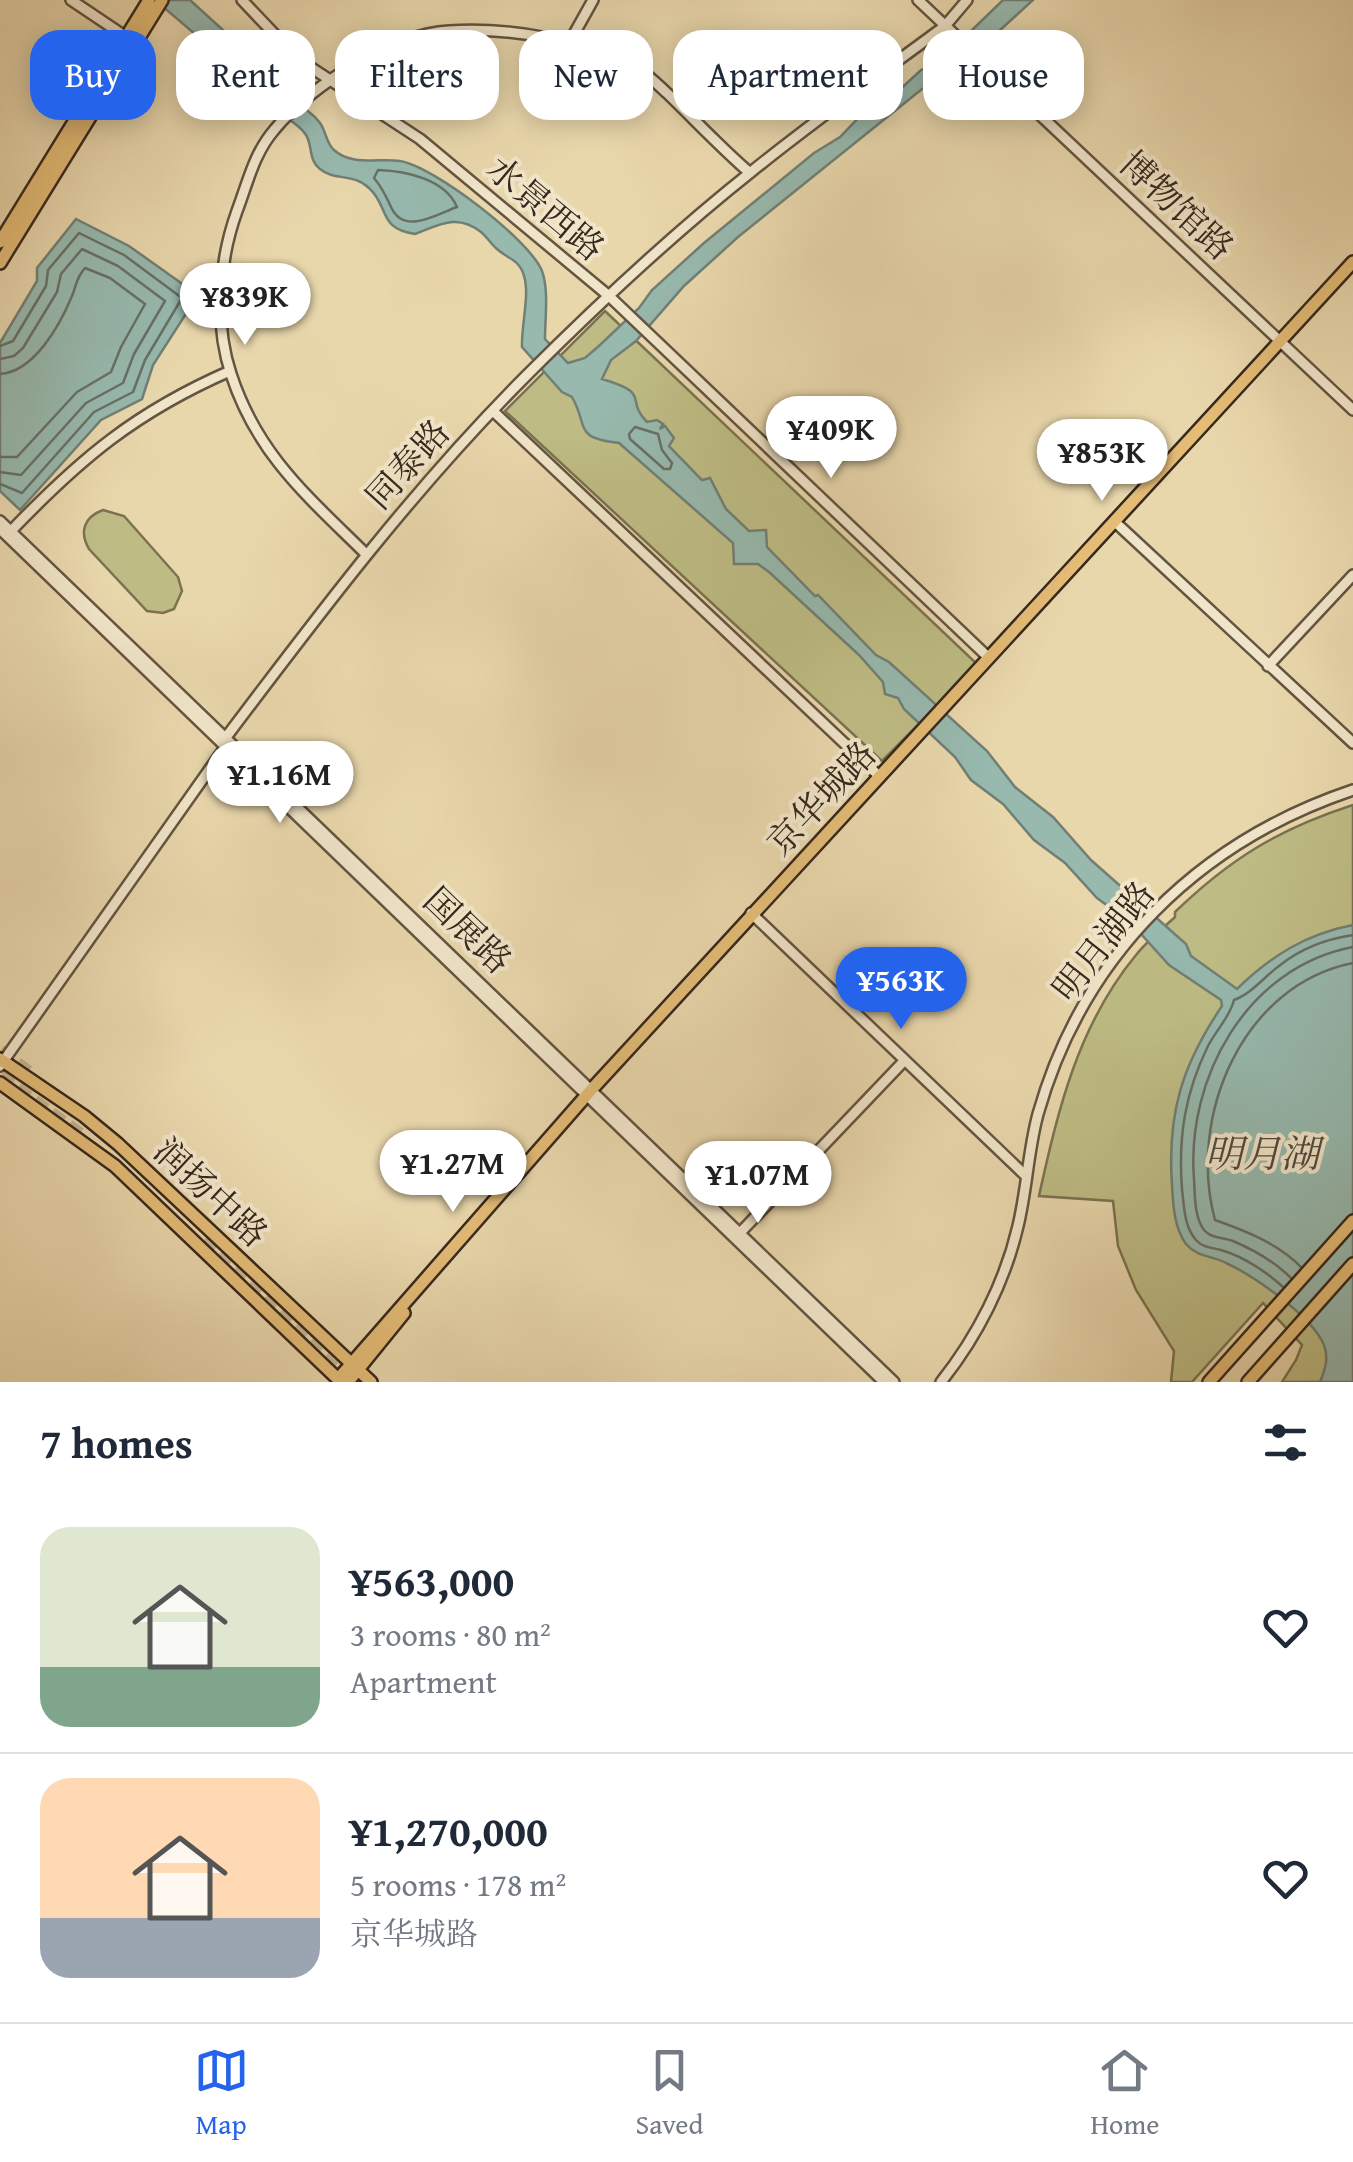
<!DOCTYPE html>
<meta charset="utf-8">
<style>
body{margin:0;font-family:"Gentium Book Plus","Noto Serif SC",serif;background:#f2f2f3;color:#1f2937;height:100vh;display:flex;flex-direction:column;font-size:38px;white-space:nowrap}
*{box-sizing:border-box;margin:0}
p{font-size:32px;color:#747a83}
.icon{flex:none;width:55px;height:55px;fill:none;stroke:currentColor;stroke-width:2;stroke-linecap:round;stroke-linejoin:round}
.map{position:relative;height:1382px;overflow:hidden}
.sheet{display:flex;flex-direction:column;background:#fff;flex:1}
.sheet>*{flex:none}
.guide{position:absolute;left:30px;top:30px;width:1295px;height:90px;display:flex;gap:20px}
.price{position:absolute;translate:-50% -85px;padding:0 22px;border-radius:35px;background:#fff;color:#222;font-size:32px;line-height:65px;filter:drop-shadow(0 2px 5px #0008)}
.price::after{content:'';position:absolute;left:50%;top:60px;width:30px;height:22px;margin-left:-15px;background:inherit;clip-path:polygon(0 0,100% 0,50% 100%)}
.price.active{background:#2563eb;color:#fff}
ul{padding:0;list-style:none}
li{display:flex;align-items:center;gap:30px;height:250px;padding:0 40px}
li+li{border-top:2px solid #e0e1e3}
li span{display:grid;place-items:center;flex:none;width:280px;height:200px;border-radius:30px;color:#555}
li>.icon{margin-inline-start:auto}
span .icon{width:120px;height:120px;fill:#fffc;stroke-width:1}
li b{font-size:42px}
h2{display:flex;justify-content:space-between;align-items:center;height:120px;padding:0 40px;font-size:42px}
.pill{padding:0 35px;border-radius:30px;background:#fff;box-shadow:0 5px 25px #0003;font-size:35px;line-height:90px}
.pill.active{background:#2563eb;color:#fff}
.tabs{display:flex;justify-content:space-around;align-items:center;height:140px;border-top:2px solid #e0e1e3;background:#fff;font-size:28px;color:#747a83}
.tabs a{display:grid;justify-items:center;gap:5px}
.tabs .active{color:#2563eb}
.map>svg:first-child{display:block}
</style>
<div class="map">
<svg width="1353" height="1382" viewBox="0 0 1353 1382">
<rect width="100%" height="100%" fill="#e9d7ac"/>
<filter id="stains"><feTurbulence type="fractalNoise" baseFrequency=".002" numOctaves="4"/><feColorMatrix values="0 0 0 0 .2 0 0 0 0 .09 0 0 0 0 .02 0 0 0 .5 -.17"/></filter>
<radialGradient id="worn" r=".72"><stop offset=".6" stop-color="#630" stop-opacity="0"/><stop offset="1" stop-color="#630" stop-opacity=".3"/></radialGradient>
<path fill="#bebc84" stroke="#7a7250" stroke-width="2.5" d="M605 311 978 665 882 761 505 411Z
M103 510 124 516 178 577 182 591 174 609 163 613 147 611 89 549C79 532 84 517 103 510Z
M1353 805V1382H1282L1296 1360 1302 1345 1263 1303 1192 1382H1171L1174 1351 1136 1290 1118 1246 1113 1201 1039 1196C1058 1110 1078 1025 1136 955 1147 941 1162 929 1175 917V912C1231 858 1279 829 1353 805Z"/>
<path fill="#97b9ae" stroke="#717f74" stroke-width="2.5" d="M155 0H190L225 32 231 31C249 50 258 75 277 91 291 103 310 108 320 123 326 131 326 143 334 150 351 166 379 158 400 161 433 166 530 240 542 271 549 290 545 318 545 339L568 363 585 358 600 345 639 308 652 290 704 243 814 153 840 137 865 111 895 94 921 70 938 63 1003 0H1033L953 73 922 89 738 237 684 286 636 341 611 360 602 379C653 394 624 399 647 422L657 420 663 424 660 429 665 426 674 438 669 446 702 480 710 478 726 509 749 531 766 530 767 547 815 596 818 595 876 655 889 662 987 751 1015 787 1053 817 1091 860 1186 944 1191 956 1237 989C1271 956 1306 934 1353 925V1382H1320C1325 1370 1329 1358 1324 1345 1312 1316 1254 1276 1226 1263 1211 1255 1198 1258 1186 1244 1174 1228 1173 1204 1172 1185 1167 1114 1182 1065 1222 1006L1221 1000 1169 965 1131 923 1097 898 1065 863 1034 840 1003 804 971 780 955 757 904 709 898 698 885 694 883 682 859 655 769 572 758 564H734L733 543 619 443C573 438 589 427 572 397L562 392 522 347C521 327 530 294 524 276 520 260 508 259 497 249 491 244 487 237 481 232 457 213 439 225 415 234 377 228 390 207 369 188 354 173 334 181 320 169 308 160 313 146 306 135 296 120 276 114 262 103 245 89 245 64 222 57Z
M76 219 129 246 198 295 153 365 142 399 101 420 20 510 0 491V343L37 281V268Z"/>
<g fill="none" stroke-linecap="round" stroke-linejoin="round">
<path stroke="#677066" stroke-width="2.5" d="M378 170C406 171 445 179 457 207 437 214 404 236 391 207 386 196 382 187 374 178Z
M0 346 13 341 46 286 48 270 79 233 124 255 182 298 145 360 133 392 94 412 22 493 0 484
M0 359 14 356 23 348 57 292 61 274 82 249 118 266 165 301 134 354 123 383 86 403 21 475 0 472
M0 374C34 372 60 325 72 296 77 284 76 278 85 268L110 278 145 304 121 347 111 372 77 392 17 457H0
M635 427 658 434 662 450 672 463 670 469H664L630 439 629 434Z
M1301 1267C1277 1243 1246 1231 1215 1220 1187 1117 1242 985 1353 963
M1291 1278C1275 1262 1254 1250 1233 1241 1224 1237 1212 1239 1205 1231 1194 1219 1195 1194 1194 1179 1186 1078 1247 967 1353 947
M1283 1287C1268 1273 1244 1257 1224 1251 1213 1247 1204 1249 1196 1240 1184 1227 1184 1205 1182 1189 1178 1137 1185 1093 1208 1046 1216 1030 1230 1017 1234 1000 1251 994 1264 977 1279 966 1300 949 1326 939 1353 935"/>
<path stroke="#c5b48f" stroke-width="14" stroke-dasharray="14 7" stroke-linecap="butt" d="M0 1051 32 1075
M0 1077 85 1138
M202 1242 345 1379"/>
<defs>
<path id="minor" d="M71 0 129 39
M242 0 298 59 420 139 609 296 989 658
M918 0 1353 410
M569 43 593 0
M493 411 879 776
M0 521 894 1382
M1114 521 1353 743
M0 529 884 1382
M11 531C81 458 136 412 230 371
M365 553C307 496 257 454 231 374 214 323 219 261 237 211 248 182 254 153 275 129 310 86 392 34 449 31 507 27 588 40 639 70 650 76 659 86 668 94 695 120 721 148 750 173
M1268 666 1353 575
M751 913 1026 1176
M0 1066 226 746 227 736C322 610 415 487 527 375 598 304 673 234 751 172 814 121 880 74 945 26L967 0
M736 1237 904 1061
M941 1382C977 1337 1005 1282 1018 1226 1027 1189 1028 1151 1038 1114 1083 955 1198 842 1353 790"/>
<path id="major" d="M0 242 149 0
M0 263 162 0
M0 1059 84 1116 118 1144 371 1382
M0 1083 115 1166 341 1382
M338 1379 592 1089 1353 262
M348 1382 404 1313
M1209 1382 1353 1221
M1248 1382 1353 1264"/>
</defs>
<use href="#minor" stroke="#645441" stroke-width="14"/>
<use href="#major" stroke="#37281d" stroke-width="16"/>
<use href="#minor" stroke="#f1e5c9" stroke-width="9"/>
<use href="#major" stroke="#e4bc76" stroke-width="11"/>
</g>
<g text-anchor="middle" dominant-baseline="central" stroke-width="8" stroke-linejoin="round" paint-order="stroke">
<g font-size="35" fill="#37281d" stroke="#f1e5c9">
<text transform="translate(1177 205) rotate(43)">博物馆路</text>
<text transform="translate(546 208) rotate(40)">水景西路</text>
<text transform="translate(407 464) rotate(-48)">同泰路</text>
<text transform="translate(821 798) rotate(-47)">京华城路</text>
<text transform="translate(468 930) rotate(44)">国展路</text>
<text transform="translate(1103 941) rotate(-52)">明月湖路</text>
<text transform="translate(211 1192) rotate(43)">润扬中路</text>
</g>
<g font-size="38" font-style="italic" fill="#4f4c41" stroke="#f1e5c9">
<text x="1262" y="1153">明月湖</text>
</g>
</g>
<rect width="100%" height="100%" filter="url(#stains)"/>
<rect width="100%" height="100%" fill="url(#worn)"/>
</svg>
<b class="price" style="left:245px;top:348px">¥839K</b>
<b class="price" style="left:831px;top:481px">¥409K</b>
<b class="price" style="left:1102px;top:504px">¥853K</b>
<b class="price" style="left:280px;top:826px">¥1.16M</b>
<b class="price active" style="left:901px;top:1032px">¥563K</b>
<b class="price" style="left:453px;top:1215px">¥1.27M</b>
<b class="price" style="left:758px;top:1226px">¥1.07M</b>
<div class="guide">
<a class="pill active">Buy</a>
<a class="pill">Rent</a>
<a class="pill">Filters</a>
<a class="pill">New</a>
<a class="pill">Apartment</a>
<a class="pill">House</a>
</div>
</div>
<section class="sheet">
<h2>7 homes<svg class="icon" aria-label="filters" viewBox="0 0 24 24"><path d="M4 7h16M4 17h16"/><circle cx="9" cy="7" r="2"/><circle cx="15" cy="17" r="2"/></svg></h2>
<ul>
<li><span style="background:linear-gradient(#dfe7d0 70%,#7fa58c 0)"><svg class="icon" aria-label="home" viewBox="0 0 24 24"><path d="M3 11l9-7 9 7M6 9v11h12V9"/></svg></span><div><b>¥563,000</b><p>3 rooms · 80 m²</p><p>Apartment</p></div><svg class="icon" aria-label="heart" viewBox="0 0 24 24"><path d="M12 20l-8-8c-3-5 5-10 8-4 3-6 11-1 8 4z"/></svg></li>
<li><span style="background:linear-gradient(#ffd9b3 70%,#9aa5b1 0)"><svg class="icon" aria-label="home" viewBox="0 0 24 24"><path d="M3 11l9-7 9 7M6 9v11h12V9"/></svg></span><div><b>¥1,270,000</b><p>5 rooms · 178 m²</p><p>京华城路</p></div><svg class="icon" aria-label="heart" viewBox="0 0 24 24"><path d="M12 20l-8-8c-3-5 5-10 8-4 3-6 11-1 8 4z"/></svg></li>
</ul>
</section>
<nav class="tabs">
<a class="active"><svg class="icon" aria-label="map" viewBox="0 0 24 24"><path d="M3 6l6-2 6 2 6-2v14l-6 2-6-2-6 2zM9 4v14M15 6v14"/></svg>Map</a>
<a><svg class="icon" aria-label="saved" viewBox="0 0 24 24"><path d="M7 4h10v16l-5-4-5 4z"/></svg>Saved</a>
<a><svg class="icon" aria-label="home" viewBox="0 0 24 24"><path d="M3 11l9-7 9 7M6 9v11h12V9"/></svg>Home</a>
</nav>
